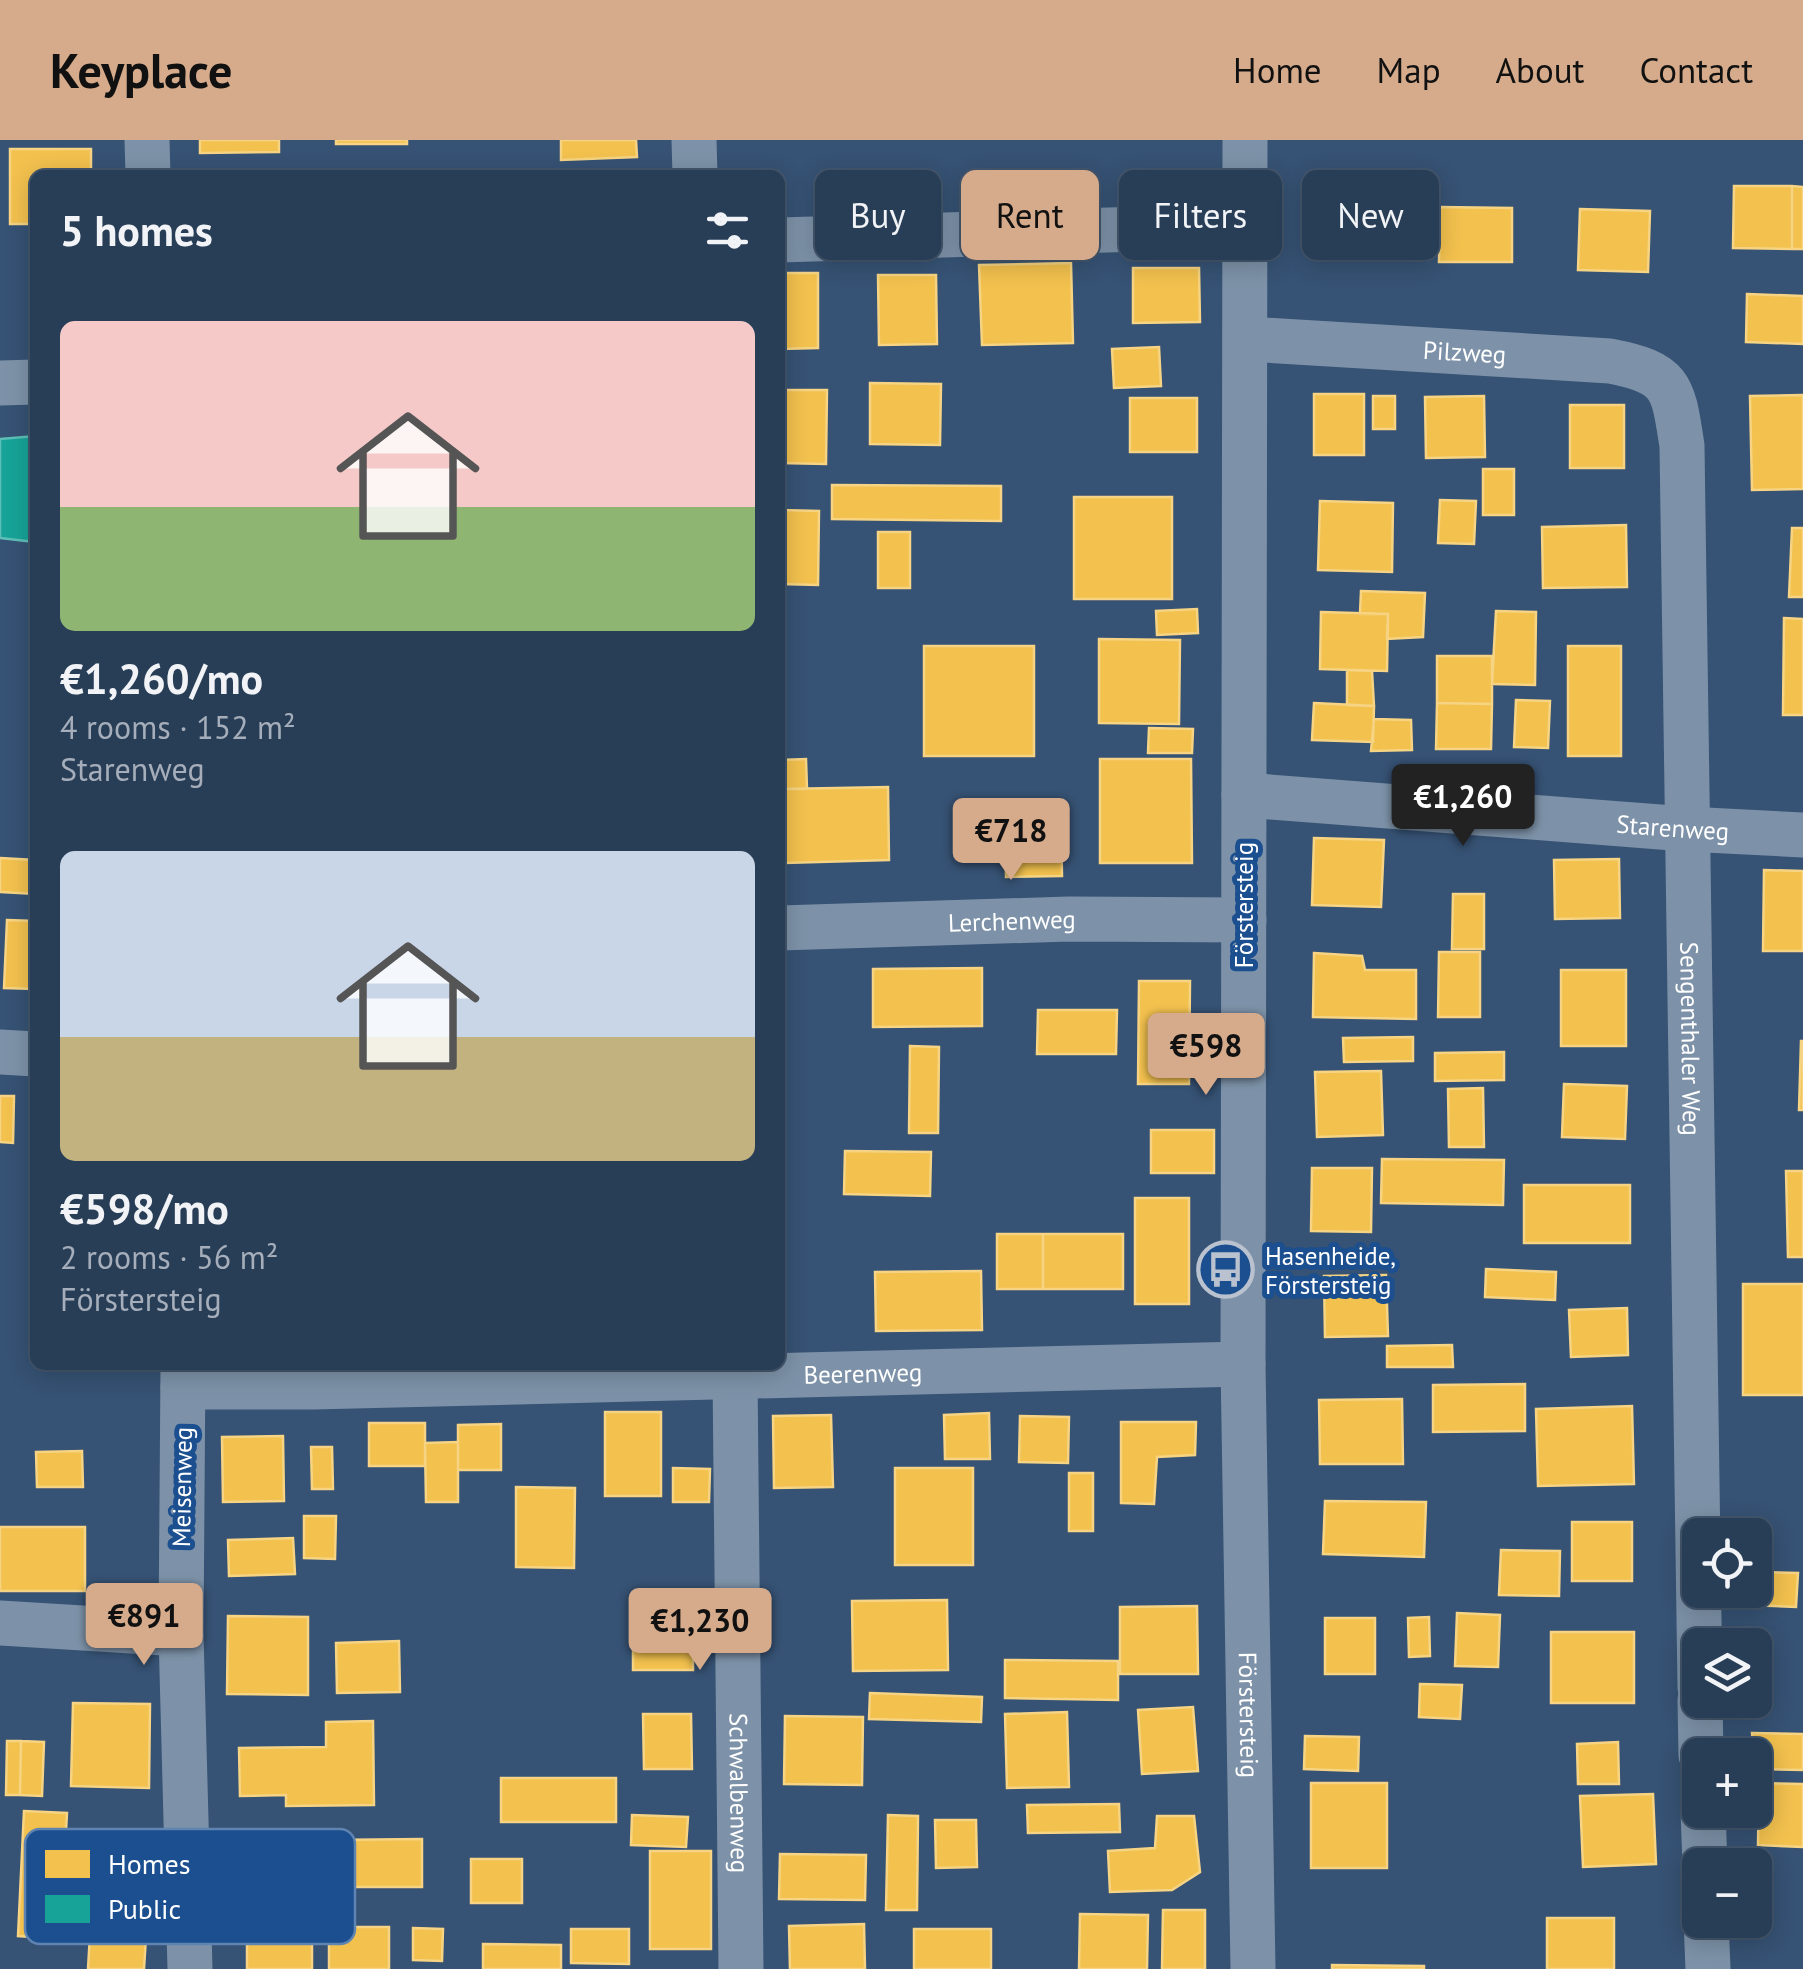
<!DOCTYPE html>
<meta charset="utf-8">
<style>
body{margin:0;font-family:"PT Sans",sans-serif;background:#344961;color:#f1f3f6;height:100vh;display:flex;flex-direction:column;font-size:38px;white-space:nowrap}
*{box-sizing:border-box;margin:0}
p{font-size:32px;color:#a5aeba}
.icon{flex:none;width:55px;height:55px;fill:none;stroke:currentColor;stroke-width:2;stroke-linecap:round;stroke-linejoin:round}
.map{position:relative;flex:1;overflow:hidden}
.sheet{position:absolute;left:30px;top:30px;width:755px;height:1200px;display:flex;flex-direction:column;background:#283e57;border-radius:15px;box-shadow:0 5px 25px #0003,0 0 0 2px #44576d}
.sheet>*{flex:none}
.hud{position:absolute;left:815px;top:30px;width:838px;height:90px;display:flex;gap:20px}
.tools{position:absolute;left:1682px;top:1378px;display:grid;gap:20px}
.tools a{display:grid;place-items:center;width:90px;height:90px;border-radius:15px;background:#283e57;box-shadow:0 5px 25px #0003,0 0 0 2px #44576d;font-size:50px}
.price{position:absolute;translate:-50% -85px;padding:0 22px;border-radius:10px;background:#d6ab8b;color:#111;font-size:32px;line-height:65px;filter:drop-shadow(0 2px 5px #0008)}
.price::after{content:'';position:absolute;left:50%;top:60px;width:30px;height:22px;margin-left:-15px;background:inherit;clip-path:polygon(0 0,100% 0,50% 100%)}
.price.active{background:#222;color:#fff}
ul{padding:0;list-style:none}
li{display:grid;align-content:center;gap:20px;height:530px;padding:0 30px}
li span{display:grid;place-items:center;height:310px;border-radius:15px;color:#555}
li>.icon{margin-inline-start:auto}
span .icon{width:180px;height:180px;fill:#fffc;stroke-width:1}
li b{font-size:42px}
h2{display:flex;justify-content:space-between;align-items:center;height:120px;padding:0 30px;font-size:42px}
.tag{padding:0 35px;border-radius:15px;background:#283e57;box-shadow:0 5px 25px #0003,0 0 0 2px #44576d;font-size:35px;line-height:90px}
.tag.active{background:#d6ab8b;color:#111}
header{display:flex;align-items:center;gap:60px;box-sizing:border-box;height:140px;padding:0 50px;background:#d6ab8b;color:#111}
header strong{font-size:48px}
nav{display:flex;gap:55px;margin-inline-start:auto;font-size:35px}
.map>svg:first-child{display:block}
</style>
<header>
<strong>Keyplace</strong>
<nav><a>Home</a><a>Map</a><a>About</a><a>Contact</a></nav>
</header>
<div class="map">
<svg width="1803" height="1829" viewBox="0 0 1803 1829">
<rect width="100%" height="100%" fill="#365274"/>
<path fill="#f2c14e" stroke="#f6d483" stroke-width="2.5" d="M200 0H279V12L200 13Z
M336 0H407V4H336Z
M561 0H636L637 17 561 20Z
M10 9H91V35H35V84H10Z
M1734 46H1792V109L1733 108Z
M1792 46 1803 47V109H1792Z
M1322 55 1380 57 1378 109 1320 107Z
M1440 67 1512 68V122H1439Z
M1580 69 1650 71 1648 132 1578 130Z
M1071 123 1073 203 982 205 979 125Z
M1133 128H1199L1200 182 1133 183Z
M780 133H818V208L780 209Z
M878 135H936L937 204 879 205Z
M1747 154 1803 156V204L1746 202Z
M1159 207 1161 246 1114 248 1112 209Z
M870 243 941 244 940 305 870 304Z
M780 250H827L826 324 780 323Z
M1314 254H1364V315H1314Z
M1803 255V349L1752 350 1750 256Z
M1373 256H1395V289H1373Z
M1484 256 1485 317 1426 318 1425 257Z
M1130 258H1197V312H1130Z
M1570 265H1624V328H1570Z
M1483 329H1514V375H1483Z
M832 345 1001 346V381L832 379Z
M1074 357H1172V459H1074Z
M1440 360 1476 361 1474 404 1438 403Z
M1320 361 1393 363 1392 432 1318 430Z
M780 370 819 371 818 445 780 444Z
M1626 385 1627 447 1543 448 1542 387Z
M1792 388H1803V457H1789Z
M878 392H910V448H878Z
M1361 451 1425 453 1423 497 1387 499 1388 474H1360Z
M1197 469 1198 493 1157 495 1156 471Z
M1496 471 1536 472 1535 545 1492 544Z
M1321 472 1388 474 1387 531 1320 529Z
M1784 478 1803 479V575H1783Z
M1099 499 1180 500 1179 584 1099 583Z
M924 506H1034V616H924Z
M1568 506H1621V616H1568Z
M1437 516H1492V564L1437 563Z
M1347 530 1372 531 1374 566 1347 565Z
M1516 560 1550 561 1548 608 1514 607Z
M1314 563 1374 566 1373 602 1312 600Z
M1437 563 1492 564 1491 609H1436Z
M1374 579 1411 580 1412 610 1371 611Z
M1149 588 1193 589 1192 613H1148Z
M806 619 807 649H783V663H780V620Z
M1100 619H1191L1192 723H1100Z
M888 647 889 720 785 723 783 649Z
M1061 678 1062 736 1006 737 1005 679Z
M1314 698 1384 700 1381 767 1312 765Z
M0 718 35 720V754L0 752Z
M1619 719 1620 778 1555 779 1554 720Z
M1764 730 1803 731V811H1763Z
M1453 754H1484V809H1452Z
M7 780 35 781V849L4 848Z
M1439 812H1480V877H1438Z
M1314 813 1362 816 1365 830H1416V879L1313 877Z
M982 828V886L873 887V829Z
M1561 830H1626V906H1561Z
M1139 841H1190L1189 944H1138Z
M1038 870H1117L1116 914H1037Z
M1413 897V921L1344 922 1343 898Z
M1801 901H1803V970H1799Z
M910 906 939 907 938 993H909Z
M1504 912V940L1435 941V913Z
M1381 931 1383 995 1317 997 1315 932Z
M1564 944 1627 946 1625 999 1562 997Z
M1483 948 1484 1007H1449L1448 949Z
M0 956H14L13 1003 0 1002Z
M1151 990H1214V1033H1151Z
M845 1011 931 1012 930 1056 844 1054Z
M1382 1019 1504 1020 1503 1065 1381 1063Z
M1312 1028H1372L1371 1092 1311 1091Z
M1786 1031H1803V1117H1788Z
M1524 1045H1630V1103H1524Z
M1135 1058H1189V1164H1135Z
M997 1094H1043V1149H997Z
M1043 1094H1123V1149H1043Z
M1486 1129 1556 1132 1555 1160 1485 1157Z
M981 1131 982 1190 876 1191 875 1132Z
M1386 1135 1388 1196 1325 1197 1324 1136Z
M1743 1144H1803V1255H1743Z
M1627 1168 1628 1215 1571 1217 1569 1170Z
M1452 1205 1453 1227H1387V1206Z
M1525 1244V1291L1433 1292V1245Z
M1402 1259 1403 1324H1320L1319 1260Z
M1632 1266 1634 1344 1538 1346 1536 1269Z
M605 1272H661V1356H605Z
M989 1273 990 1319H945L944 1275Z
M831 1275 833 1347 774 1348 773 1276Z
M1020 1276 1069 1277 1068 1323 1019 1322Z
M1121 1282H1196L1195 1315 1157 1317 1154 1364 1121 1363Z
M369 1283H425V1326H369Z
M501 1284V1330H458V1285Z
M283 1296 284 1361 223 1362 222 1297Z
M458 1302V1362H426L425 1303Z
M311 1307H332L333 1349H312Z
M82 1311 83 1347H37L36 1312Z
M673 1328 710 1329 709 1362H673Z
M895 1328H973V1425H895Z
M1069 1333H1093V1391H1069Z
M516 1347 575 1348 574 1428 516 1427Z
M1325 1361 1426 1362 1424 1417 1323 1414Z
M304 1376H336L335 1419 304 1418Z
M1572 1382H1632V1441H1572Z
M0 1387H85V1451H0Z
M293 1398 295 1434 229 1436 228 1400Z
M1501 1410 1560 1411 1559 1456 1499 1455Z
M1755 1432 1798 1433 1796 1467 1746 1465 1747 1450H1755Z
M947 1460 948 1530 853 1531 852 1461Z
M1197 1466 1198 1534H1120V1467Z
M1457 1473 1500 1475 1498 1527 1455 1526Z
M228 1476 308 1477V1555L227 1554Z
M633 1477H693V1530H633Z
M1429 1477 1430 1516 1409 1517 1408 1478Z
M1325 1478H1375V1534H1325Z
M1551 1492H1634V1563H1551Z
M399 1501 400 1552 337 1553 336 1503Z
M1005 1520 1118 1521V1560L1005 1558Z
M1420 1544 1462 1545 1460 1579 1419 1577Z
M870 1553 982 1557 981 1582 869 1579Z
M73 1563 150 1564 149 1648 71 1646Z
M1193 1567 1198 1631 1142 1634 1138 1570Z
M1067 1572 1069 1647 1007 1648 1005 1574Z
M643 1574H691L692 1629H644Z
M785 1576 863 1577 862 1645 784 1644Z
M373 1581 374 1665 286 1666V1655L240 1656 239 1608 326 1607V1582Z
M1752 1593 1803 1594V1630L1755 1629Z
M1305 1596 1359 1597 1358 1631 1304 1629Z
M7 1601H21L20 1655H6Z
M21 1601 44 1602 42 1656 20 1655Z
M1618 1602 1619 1644H1578L1577 1604Z
M501 1638H616V1682H501Z
M1311 1643H1387V1728H1311Z
M1759 1643 1803 1644V1707L1758 1705Z
M1653 1654 1656 1724 1583 1727 1580 1656Z
M1119 1664 1120 1692 1028 1693 1027 1665Z
M24 1671 67 1673 60 1799 18 1796Z
M632 1675 688 1677 686 1707 631 1705Z
M888 1675 918 1676 917 1770H886Z
M1157 1676H1194L1200 1732 1172 1750 1110 1752 1108 1711 1155 1708Z
M935 1680H976L977 1727 936 1728Z
M422 1699V1747H329V1700Z
M650 1711H711V1809H650Z
M780 1714 866 1715 865 1760 779 1759Z
M471 1719H522V1763H471Z
M1163 1770H1205V1829H1162Z
M1080 1774 1148 1775 1147 1829H1079Z
M1547 1778H1614V1829H1547Z
M864 1784 865 1829H790L789 1786Z
M329 1787H389V1829H329Z
M413 1788 443 1789 442 1821 413 1820Z
M571 1789H629V1824L571 1823Z
M914 1789H991V1829H914Z
M90 1794 146 1797 144 1829H88Z
M312 1797V1829H247V1798Z
M483 1804 561 1805V1829H483Z
M1332 1825 1424 1826V1829H1332Z"/>
<path fill="#17a398" stroke="#5dbfb7" stroke-width="2.5" d="M35 296V402L0 398V299Z"/>
<g fill="none" stroke-linecap="round" stroke-linejoin="round">
<g stroke="#7d92a8" stroke-width="45">
<path d="M147 0 148 35"/>
<path d="M694 0 695 35"/>
<path id="s1" d="M1245 0 1243 1224 1253 1829"/>
<path d="M780 100 1243 86"/>
<path id="s2" d="M1247 199 1610 221C1673 233 1673 247 1682 306L1700 1548"/>
<path d="M0 243 35 242"/>
<path id="s3" d="M1244 655 1686 689 1803 695"/>
<path id="s4" d="M780 788 1069 779 1244 780"/>
<path d="M0 912 35 914"/>
<path d="M183 1225 181 1494 190 1829"/>
<path id="s5" d="M735 1235 741 1829"/>
<path id="s6" d="M183 1247H313L1243 1224"/>
<path d="M0 1483 181 1494"/>
<path d="M1700 1560 1701 1615"/>
<path d="M1703 1670 1705 1725"/>
<path d="M1706 1780 1708 1829"/>
</g>
</g>
<defs>
<symbol id="bus-ring" viewBox="-11 -11 22 22"><circle r="9.5" fill="#1b4f8f" stroke="#b9c2ce" stroke-width="1.5"/><path d="M-5-6H5V4H4V6H2V4H-2V6H-4V4H-5ZM-3.5-4V0h7V-4ZM-3.5 1.2v1.5H-2V1.2ZM2 1.2v1.5H3.5V1.2Z" fill="#b9c2ce"/></symbol>
</defs>
<g fill-rule="evenodd">
<use href="#bus-ring" x="1194" y="1098" width="63" height="63"/>
</g>
<g text-anchor="middle" dominant-baseline="central" stroke-width="10" stroke-linejoin="round" paint-order="stroke">
<g font-size="25" fill="#fff" stroke="#1b4f8f">
<text stroke="none"><textPath href="#s2" startOffset="218">Pilzweg</textPath></text>
<text stroke="none"><textPath href="#s3" startOffset="430">Starenweg</textPath></text>
<text transform="translate(1244 765) rotate(-90)">Förstersteig</text>
<text stroke="none"><textPath href="#s4" startOffset="232">Lerchenweg</textPath></text>
<text stroke="none"><textPath href="#s2" startOffset="1082">Sengenthaler Weg</textPath></text>
<text stroke="none"><textPath href="#s6" startOffset="680">Beerenweg</textPath></text>
<text transform="translate(182 1347) rotate(-89)">Meisenweg</text>
<text stroke="none"><textPath href="#s1" startOffset="1575">Förstersteig</textPath></text>
<text stroke="none"><textPath href="#s5" startOffset="418">Schwalbenweg</textPath></text>
</g>
<g font-size="25" fill="#fff" stroke="#1b4f8f" text-anchor="start">
<text x="1265" y="1116">Hasenheide,<tspan x="1265" dy="29">Förstersteig</tspan></text>
</g>
</g>
<rect x="25" y="1689" width="330" height="115" rx="15" fill="#1b4f8f" stroke="#5f84b1" stroke-width="2.5"/>
<rect x="45" y="1710" width="45" height="28" fill="#f2c14e"/>
<rect x="45" y="1755" width="45" height="28" fill="#17a398"/>
<g font-size="28" fill="#fff">
<text x="108" y="1734">Homes</text>
<text x="108" y="1779">Public</text>
</g>
</svg>
<div class="tools">
<a><svg class="icon" aria-label="locate" viewBox="0 0 24 24"><circle cx="12" cy="12" r="6"/><path d="M12 2v4M12 18v4M2 12h4M18 12h4"/></svg></a>
<a><svg class="icon" aria-label="layers" viewBox="0 0 24 24"><path d="M12 4l9 5-9 5-9-5zM3 14l9 5 9-5"/></svg></a>
<a>+</a>
<a>−</a>
</div>
<b class="price active" style="left:1463px;top:709px">€1,260</b>
<b class="price" style="left:1011px;top:743px">€718</b>
<b class="price" style="left:1206px;top:958px">€598</b>
<b class="price" style="left:144px;top:1528px">€891</b>
<b class="price" style="left:700px;top:1533px">€1,230</b>
<div class="hud">
<a class="tag">Buy</a>
<a class="tag active">Rent</a>
<a class="tag">Filters</a>
<a class="tag">New</a>
</div>
<section class="sheet">
<h2>5 homes<svg class="icon" aria-label="filters" viewBox="0 0 24 24"><path d="M4 7h16M4 17h16"/><circle cx="9" cy="7" r="2"/><circle cx="15" cy="17" r="2"/></svg></h2>
<ul>
<li><span style="background:linear-gradient(#f6c9c9 60%,#8fb573 0)"><svg class="icon" aria-label="home" viewBox="0 0 24 24"><path d="M3 11l9-7 9 7M6 9v11h12V9"/></svg></span><div><b>€1,260/mo</b><p>4 rooms · 152 m²</p><p>Starenweg</p></div></li>
<li><span style="background:linear-gradient(#c9d6e8 60%,#c2b280 0)"><svg class="icon" aria-label="home" viewBox="0 0 24 24"><path d="M3 11l9-7 9 7M6 9v11h12V9"/></svg></span><div><b>€598/mo</b><p>2 rooms · 56 m²</p><p>Förstersteig</p></div></li>
</ul>
</section>
</div>
